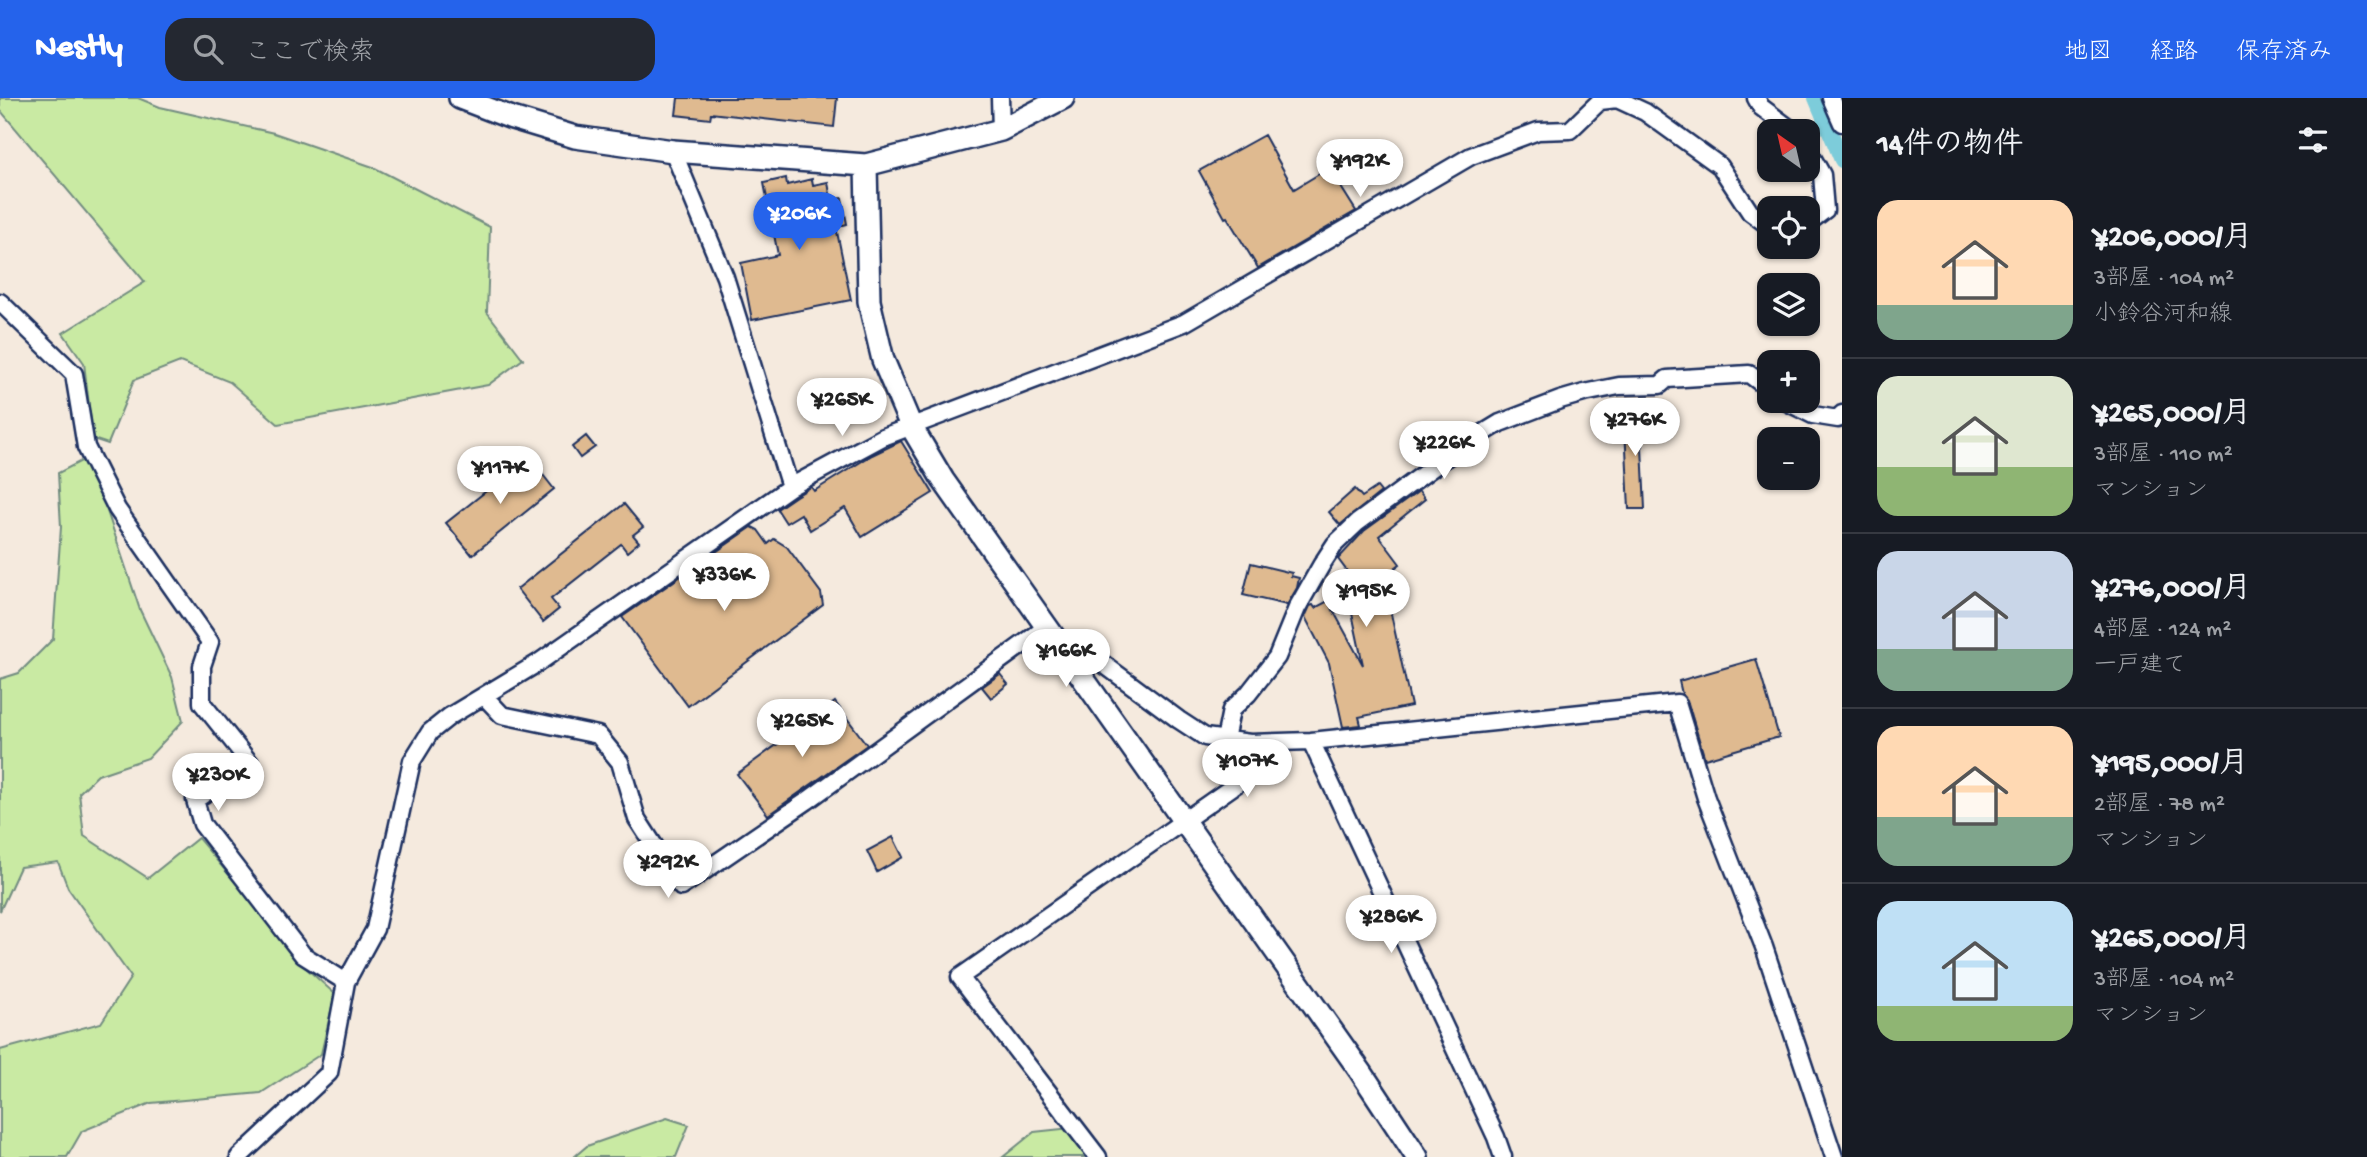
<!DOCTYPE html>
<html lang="ja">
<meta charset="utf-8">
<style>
body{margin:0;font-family:"Gochi Hand","Klee One",sans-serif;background:#242831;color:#f1f3f6;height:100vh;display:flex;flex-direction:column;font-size:26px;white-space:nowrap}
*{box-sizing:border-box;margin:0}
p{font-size:23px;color:#9ea1a6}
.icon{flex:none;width:38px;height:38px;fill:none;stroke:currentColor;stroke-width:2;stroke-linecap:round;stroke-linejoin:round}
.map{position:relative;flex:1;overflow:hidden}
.side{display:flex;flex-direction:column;background:#171b24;width:525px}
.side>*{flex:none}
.needle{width:46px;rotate:326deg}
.fabs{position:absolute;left:1757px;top:21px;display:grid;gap:14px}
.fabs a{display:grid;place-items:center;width:63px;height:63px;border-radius:14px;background:#171b24;box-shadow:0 2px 5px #0004;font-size:35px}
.price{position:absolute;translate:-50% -60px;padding:0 16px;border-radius:24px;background:#fff;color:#222;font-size:23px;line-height:46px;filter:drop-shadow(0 2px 4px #0008)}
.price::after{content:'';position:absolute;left:50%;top:42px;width:21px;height:16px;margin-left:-10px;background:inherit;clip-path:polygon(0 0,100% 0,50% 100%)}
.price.active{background:#2563eb;color:#fff}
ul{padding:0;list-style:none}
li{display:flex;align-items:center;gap:21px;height:175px;padding:0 35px}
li+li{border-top:2px solid #363941}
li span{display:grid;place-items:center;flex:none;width:196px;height:140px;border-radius:21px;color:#555}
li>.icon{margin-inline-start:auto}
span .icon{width:84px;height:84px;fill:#fffc;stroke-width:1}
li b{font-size:30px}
h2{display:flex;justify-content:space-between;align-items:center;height:84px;padding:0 35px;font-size:30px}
header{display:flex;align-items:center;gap:42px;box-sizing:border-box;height:98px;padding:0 35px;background:#2563eb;color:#fff}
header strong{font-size:33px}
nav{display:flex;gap:38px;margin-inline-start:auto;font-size:24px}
.search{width:490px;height:63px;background:#242831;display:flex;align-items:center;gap:18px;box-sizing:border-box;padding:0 24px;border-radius:21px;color:#9ea1a6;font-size:26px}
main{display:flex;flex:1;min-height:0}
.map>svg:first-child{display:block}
</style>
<header>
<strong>Nestly</strong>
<div class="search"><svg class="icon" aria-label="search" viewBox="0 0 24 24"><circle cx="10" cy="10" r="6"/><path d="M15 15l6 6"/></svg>ここで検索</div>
<nav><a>地図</a><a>経路</a><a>保存済み</a></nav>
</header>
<main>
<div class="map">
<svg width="1842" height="1059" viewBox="0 0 1842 1059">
<rect width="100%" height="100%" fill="#f5eade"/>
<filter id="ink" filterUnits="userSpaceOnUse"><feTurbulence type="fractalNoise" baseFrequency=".0143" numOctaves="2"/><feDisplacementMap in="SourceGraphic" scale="14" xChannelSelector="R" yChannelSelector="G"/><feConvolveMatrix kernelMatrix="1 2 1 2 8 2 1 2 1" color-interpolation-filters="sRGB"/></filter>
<g filter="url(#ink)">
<path fill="#c9eaa3" stroke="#728c80" stroke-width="2" d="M0 0H138L160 9 274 35 373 69 490 129 487 214 523 261 488 287 278 326 230 284 180 264 134 282 108 346 93 341 84 265 63 235 145 184 0 12Z
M89 359 140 512 172 579 183 623 148 660 98 677 79 695 84 738 148 780 198 740 246 797 296 861 335 896 321 956 261 995 151 1005 82 1033 67 1059H0V952L101 925 131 879 68 790 58 764 20 769 0 813V581L19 575 53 541 61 429 58 375Z
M667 1020 689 1027 676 1059H574L587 1048Z
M1071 1030 1092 1059H1003L1034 1034Z"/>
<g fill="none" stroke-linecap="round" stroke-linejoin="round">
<path stroke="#7dccda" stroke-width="16" d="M1816 0 1842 62"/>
</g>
<path fill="#dfba90" stroke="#1b2f5e" stroke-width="2" d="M678 0H837L834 29 711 15 710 21 676 17Z
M1264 37 1294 91 1329 70 1356 113 1258 170 1227 119 1225 120 1199 73Z
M786 80 787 87 812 81 813 87 828 84 831 102 842 100 847 126 836 129 851 202 752 222 741 165 778 157 764 85Z
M1640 308 1645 411H1629L1624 309Z
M586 338 595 349 580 360 572 349Z
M901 343 933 395 862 439 845 410 810 432 801 416 786 425 777 411 796 398 811 389 814 393 872 357Z
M529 359 554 391 472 457 446 425Z
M1377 389 1381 394 1340 427 1329 414 1355 391 1362 399Z
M1419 393 1425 401 1379 438 1400 466 1383 479 1411 608 1359 619 1361 627 1343 629 1329 565 1305 519 1310 508 1313 507 1315 510 1328 503 1363 567 1345 482 1352 480 1338 461 1364 433Z
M624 406 643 429 633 437 639 444 627 454 621 446 551 501 559 511 543 524 517 491Z
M752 429 758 432 768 446 774 441 787 449 821 495 823 507 688 608 622 519Z
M1251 465 1292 475 1291 478 1299 480 1297 490 1287 507 1243 497Z
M1756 561 1779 639 1705 661 1687 602 1682 596 1679 583Z
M1000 576 1008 586 991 600 982 589Z
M835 604 867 647 768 717 737 676Z
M893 739 903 759 877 774 867 753Z"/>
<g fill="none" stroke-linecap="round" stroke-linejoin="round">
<defs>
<path id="street" d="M1000 0 1001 32
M1756 0 1761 9 1793 33
M1831 0 1842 25
M1808 52 1822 77 1825 112 1808 125
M673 53 725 179 790 389
M0 204 74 276 86 349 117 411 210 544 202 568V605L250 665 195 702 202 726 303 857 346 884
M1785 303 1813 317 1838 321 1842 316
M1075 566 1090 556 1179 622 1205 639 1250 645 1311 643 1677 605 1706 700 1764 849 1834 1059
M485 599 502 617 598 637 620 664 637 721 681 789 807 703 1048 528
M1225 642 1231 612 1248 596 1277 559 1297 510 1322 466 1335 446 1357 425 1462 348 1500 325 1560 302 1584 295 1619 288 1660 287 1667 281 1749 276 1769 291
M1311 643 1496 1039 1503 1059
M239 1059 329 975 346 884 375 831 412 663 430 634 450 618 538 565 790 389 883 339 1184 225 1471 58 1538 33 1570 32 1600 3 1617 1 1645 14 1720 68 1750 114 1769 128
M1098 1059 960 879 1248 678 1250 645"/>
<path id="secondary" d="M460 0 512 20 575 39 673 53 866 67 1001 32 1063 0
M866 67 869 203 883 262 911 328 943 382 1361 974 1417 1059"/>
</defs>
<use href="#street" stroke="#1b2f5e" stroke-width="21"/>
<use href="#secondary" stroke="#1b2f5e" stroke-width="26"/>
<use href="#street" stroke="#fff" stroke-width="16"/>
<use href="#secondary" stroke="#fff" stroke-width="21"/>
</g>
</g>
</svg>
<div class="fabs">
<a><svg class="needle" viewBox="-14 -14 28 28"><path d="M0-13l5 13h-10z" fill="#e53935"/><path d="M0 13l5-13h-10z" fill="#9ea1a6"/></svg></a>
<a><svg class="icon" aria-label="locate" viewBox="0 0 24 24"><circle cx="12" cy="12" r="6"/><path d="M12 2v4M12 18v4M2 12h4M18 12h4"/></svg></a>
<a><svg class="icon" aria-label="layers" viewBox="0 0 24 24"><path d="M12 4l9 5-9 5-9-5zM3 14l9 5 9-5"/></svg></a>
<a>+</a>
<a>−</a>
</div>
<b class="price" style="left:1360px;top:101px">¥192K</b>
<b class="price active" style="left:799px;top:154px">¥206K</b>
<b class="price" style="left:842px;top:340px">¥265K</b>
<b class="price" style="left:1635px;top:360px">¥276K</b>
<b class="price" style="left:1444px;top:383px">¥226K</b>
<b class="price" style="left:500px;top:408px">¥117K</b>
<b class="price" style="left:724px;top:515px">¥336K</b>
<b class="price" style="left:1366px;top:531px">¥195K</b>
<b class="price" style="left:1066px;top:591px">¥166K</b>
<b class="price" style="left:802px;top:661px">¥265K</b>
<b class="price" style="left:1247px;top:701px">¥107K</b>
<b class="price" style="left:218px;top:715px">¥230K</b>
<b class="price" style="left:668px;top:802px">¥292K</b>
<b class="price" style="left:1391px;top:857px">¥286K</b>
</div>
<section class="side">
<h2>14件の物件<svg class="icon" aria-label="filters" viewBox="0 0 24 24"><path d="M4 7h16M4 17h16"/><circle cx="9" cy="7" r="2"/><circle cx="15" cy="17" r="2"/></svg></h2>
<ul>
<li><span style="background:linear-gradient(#ffd9b3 75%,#7fa58c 0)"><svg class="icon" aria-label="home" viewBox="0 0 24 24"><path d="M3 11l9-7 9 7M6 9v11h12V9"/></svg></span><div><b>¥206,000/月</b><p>3部屋 · 104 m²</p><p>小鈴谷河和線</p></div></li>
<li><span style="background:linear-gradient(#dfe7d0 65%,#8fb573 0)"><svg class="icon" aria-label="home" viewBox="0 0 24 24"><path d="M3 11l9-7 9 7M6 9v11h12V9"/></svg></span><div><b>¥265,000/月</b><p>3部屋 · 110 m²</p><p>マンション</p></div></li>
<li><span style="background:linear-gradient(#c9d6e8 70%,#7fa58c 0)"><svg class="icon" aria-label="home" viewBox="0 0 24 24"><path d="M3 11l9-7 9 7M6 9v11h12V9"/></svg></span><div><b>¥276,000/月</b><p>4部屋 · 124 m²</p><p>一戸建て</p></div></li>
<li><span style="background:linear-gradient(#ffd9b3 65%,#7fa58c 0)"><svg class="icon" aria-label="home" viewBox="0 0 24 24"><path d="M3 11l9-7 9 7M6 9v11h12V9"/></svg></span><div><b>¥195,000/月</b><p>2部屋 · 78 m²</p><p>マンション</p></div></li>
<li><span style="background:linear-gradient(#bfe0f5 75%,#8fb573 0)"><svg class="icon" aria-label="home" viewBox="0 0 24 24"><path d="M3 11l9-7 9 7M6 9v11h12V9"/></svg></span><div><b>¥265,000/月</b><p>3部屋 · 104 m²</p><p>マンション</p></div></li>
</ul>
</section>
</main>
